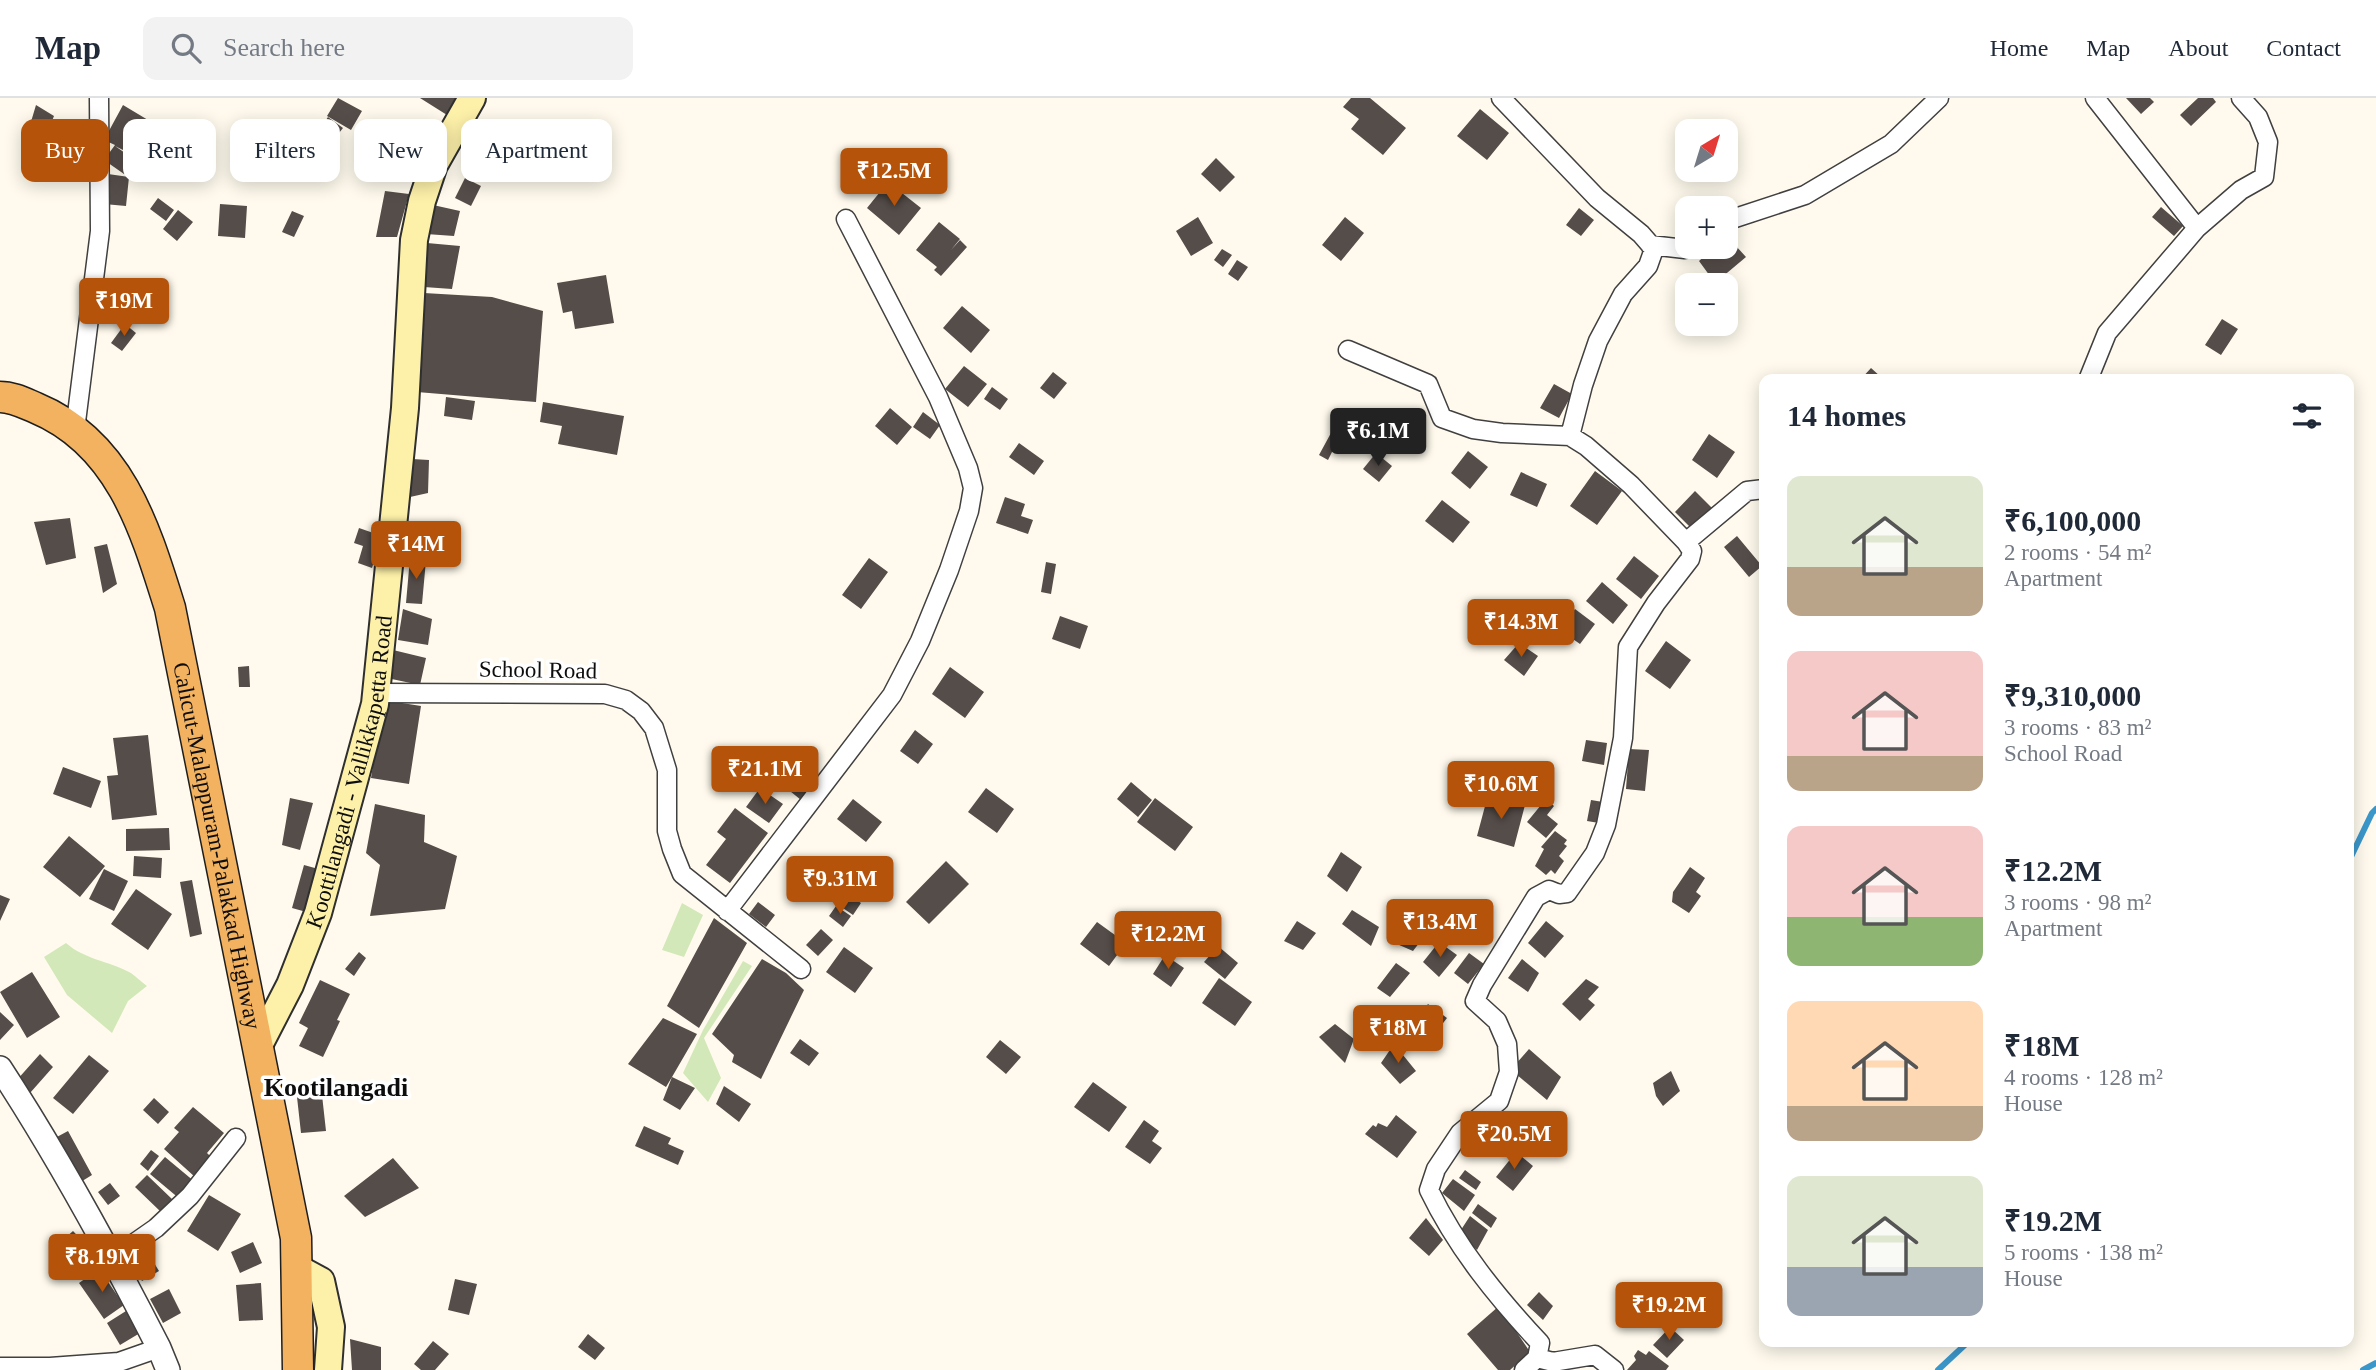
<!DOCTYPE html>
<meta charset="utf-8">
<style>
body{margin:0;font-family:Georgia,serif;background:#f2f2f3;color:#1f2937;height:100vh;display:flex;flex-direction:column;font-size:26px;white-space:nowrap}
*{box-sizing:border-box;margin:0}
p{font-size:23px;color:#747a83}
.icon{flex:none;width:38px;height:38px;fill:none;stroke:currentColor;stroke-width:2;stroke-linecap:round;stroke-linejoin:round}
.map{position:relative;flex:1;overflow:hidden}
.details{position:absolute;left:1759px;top:276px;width:595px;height:973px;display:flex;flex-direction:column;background:#fff;border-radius:14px;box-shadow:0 4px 18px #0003}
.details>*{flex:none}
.guide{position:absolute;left:21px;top:21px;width:665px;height:63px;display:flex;gap:14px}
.needle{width:46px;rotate:38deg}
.buttons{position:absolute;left:1675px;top:21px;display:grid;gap:14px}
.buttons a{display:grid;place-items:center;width:63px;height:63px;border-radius:14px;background:#fff;box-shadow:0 4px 18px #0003;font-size:35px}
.price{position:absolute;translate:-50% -60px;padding:0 16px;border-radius:7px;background:#b45309;color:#fff;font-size:23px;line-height:46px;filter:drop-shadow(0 2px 4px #0008)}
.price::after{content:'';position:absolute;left:50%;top:42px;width:21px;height:16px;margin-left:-10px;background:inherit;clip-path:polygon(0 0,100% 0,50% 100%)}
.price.selected{background:#222;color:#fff}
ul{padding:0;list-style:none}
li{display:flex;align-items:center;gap:21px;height:175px;padding:0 28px}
li span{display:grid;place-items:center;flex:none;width:196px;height:140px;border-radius:14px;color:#555}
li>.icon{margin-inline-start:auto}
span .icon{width:84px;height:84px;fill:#fffc;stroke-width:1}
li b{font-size:30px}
h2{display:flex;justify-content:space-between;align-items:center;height:84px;padding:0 28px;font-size:30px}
.chip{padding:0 24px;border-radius:14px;background:#fff;box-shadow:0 4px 18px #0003;font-size:24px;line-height:63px}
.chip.selected{background:#b45309;color:#fff}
header{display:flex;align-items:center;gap:42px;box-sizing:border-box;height:98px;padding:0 35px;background:#fff;border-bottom:2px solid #e0e1e3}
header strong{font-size:33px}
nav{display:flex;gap:38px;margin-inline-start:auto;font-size:24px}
.search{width:490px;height:63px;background:#f2f2f3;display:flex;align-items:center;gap:18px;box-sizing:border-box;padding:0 24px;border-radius:14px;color:#747a83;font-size:26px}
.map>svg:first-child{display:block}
</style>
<header>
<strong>Map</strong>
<div class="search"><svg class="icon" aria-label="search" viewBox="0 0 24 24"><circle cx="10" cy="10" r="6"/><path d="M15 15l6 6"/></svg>Search here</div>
<nav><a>Home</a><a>Map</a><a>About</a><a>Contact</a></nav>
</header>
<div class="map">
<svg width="2376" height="1272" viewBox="0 0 2376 1272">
<rect width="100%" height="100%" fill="#fffaed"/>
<path fill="#d3e8b8" d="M682 805 703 817 684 859 662 852Z
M66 845C84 861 108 863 129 874 135 877 141 884 147 888L128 903 112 935 67 897 44 859Z
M743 863 752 868 704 940 721 980 708 1004 683 975 703 932Z"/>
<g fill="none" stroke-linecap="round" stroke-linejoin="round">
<path stroke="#3b97ca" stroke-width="6" d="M2348 765 2372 715 2376 711
M1938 1272 1968 1244
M2363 1272 2376 1265"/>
</g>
<path fill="#554d49" d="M338 0 362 13 351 32 327 18Z
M420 0H458L447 17Z
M1351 0H1370L1406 30 1383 57 1351 31 1359 21 1343 9Z
M2126 0H2150L2154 4 2141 16Z
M2198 0H2213L2216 4 2191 28 2180 17Z
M36 7 54 18 50 28 66 36 61 57 49 63 43 56 38 64 22 54Z
M123 7 158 28 139 60 115 48 135 62 124 76 104 62 115 47 104 42Z
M1480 11 1509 35 1487 62 1457 38Z
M328 19 343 30 335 40 321 29Z
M413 38 424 42 412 71 401 66Z
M1216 60 1235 79 1220 94 1201 76Z
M108 76 129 79 126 108 104 106Z
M465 80 481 88 471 108 455 100Z
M888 84 921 110 899 137 867 110Z
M385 93 409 96 397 139H376Z
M158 100 174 112 166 123 150 111Z
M220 106 247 108 245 140 218 138Z
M433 107 460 113 454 138 426 136Z
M2161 109 2183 128 2174 138 2152 119Z
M1579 110 1594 122 1581 138 1566 127Z
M178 112 193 124 177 143 163 131Z
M292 113 304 118 294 139 282 134Z
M1198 119 1213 145 1191 158 1176 133Z
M1345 119 1364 135 1341 163 1322 147Z
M939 124 960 141 951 152 960 142 967 149 941 178 934 172 937 169 916 152Z
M1726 137 1746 159 1715 185 1699 163 1715 149H1726Z
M427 145 460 148 452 191 424 189Z
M1222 151 1232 157 1223 169 1214 162Z
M1237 162 1248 169 1238 183 1228 176Z
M606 177 614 225 575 231 572 213 563 215 557 185Z
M424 195 492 199 543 213 536 304 417 294Z
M962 208 990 232 971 255 943 230Z
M2222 221 2238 231 2221 257 2205 247Z
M125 226 136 235 122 253 111 245Z
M964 268 987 286 968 309 945 291Z
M1871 270 1881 279 1879 282H1860Z
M1053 274 1067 285 1054 301 1040 290Z
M1554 286 1572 296 1559 320 1540 310Z
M992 289 1008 301 1000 312 984 301Z
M446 299 475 303 472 322 444 318Z
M543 304 624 318 617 357 558 346 562 328 540 324Z
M890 310 912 329 897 347 875 328Z
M923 314 940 327 930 341 913 329Z
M1331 335 1339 340 1328 362 1319 357Z
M1709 336 1735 354 1717 380 1692 362Z
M1019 345 1044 363 1034 377 1009 359Z
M1468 353 1488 369 1470 391 1451 375Z
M1376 355 1392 368 1379 384 1363 371Z
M412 361 429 362 428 395 410 399Z
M1595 373 1622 393 1597 427 1570 408Z
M1521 374 1547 386 1537 409 1510 397Z
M1695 393 1714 412 1694 433 1675 414Z
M1005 399 1025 406 1021 418 1033 422 1028 436 996 425Z
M1442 402 1470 424 1453 445 1425 423Z
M70 420 76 460 46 467 34 424Z
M359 430 382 438 372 470 358 465 363 448 354 445Z
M1737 438 1762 468 1749 479 1724 449Z
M107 446 117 486 103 495 94 449Z
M1634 458 1659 478 1641 501 1616 481Z
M410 460 426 462 422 506 406 505Z
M869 460 888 474 861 511 842 497Z
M1046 464 1056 466 1051 496 1041 494Z
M1602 484 1628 507 1613 526 1586 503Z
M403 511 432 521 428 547 398 542Z
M1575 511 1595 526 1580 546 1560 532Z
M1060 518 1088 528 1080 551 1052 541Z
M1666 543 1691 562 1670 591 1645 573Z
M1519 545 1538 558 1524 578 1504 562Z
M393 552 426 560 420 587 387 580Z
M249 568 250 589H239L238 569Z
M950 569 984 594 965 620 932 596Z
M383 602 421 608 409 686 371 680Z
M915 632 933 646 918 666 900 653Z
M148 637 157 717 112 722 107 678 118 677 113 640Z
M1586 642 1607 645 1604 667 1582 663Z
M1629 651 1649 652 1645 693 1626 691Z
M63 669 101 683 91 710 53 696Z
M792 671 817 691 806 706 780 685Z
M1131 684 1152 702 1138 719 1117 701Z
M760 690 783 706 769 725 746 709Z
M986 690 1014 711 997 735 968 714Z
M1488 697 1525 707 1514 749 1477 738Z
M290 700 313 705 300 752 282 747Z
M1155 700 1193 729 1175 753 1137 724Z
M853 701 882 724 866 744 837 721Z
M1546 701 1554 708 1547 717 1558 726 1546 740 1527 724Z
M1591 702 1603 704 1599 725 1587 723Z
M375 706 425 717 424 744 457 758 445 811 370 818 380 767 366 755Z
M735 710 768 735 730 785 706 767 726 741 717 734Z
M169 730 170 752 126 753V731Z
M1555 733 1567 742 1564 746 1567 748 1559 758 1564 763 1555 776 1551 772 1546 777 1535 768 1544 751 1541 749Z
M69 738 105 768 80 799 43 769Z
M1341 754 1362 769 1347 794 1327 778Z
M134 758 162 760 161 780 133 778Z
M946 763 969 786 929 826 906 804Z
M304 767 322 772 310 815 292 810Z
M1690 769 1705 780 1696 794 1701 798 1689 815 1672 804 1673 794Z
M104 771 128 783 114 813 89 801Z
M192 782 202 836 190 839 180 784Z
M136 791 172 816 148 852 111 826Z
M845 794 861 805 853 817 837 806Z
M0 797 10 801 0 823Z
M758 804 775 817 766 829 749 816Z
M836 808 851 818 843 829 829 818Z
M1352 812 1379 829 1371 848 1342 826Z
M714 820 747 845 699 930 667 908Z
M1297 823 1316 835 1303 852 1284 843Z
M1401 823 1429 832 1413 853 1390 843Z
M1546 823 1564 838 1545 860 1528 845Z
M1097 824 1126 845 1109 868 1080 846Z
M821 831 833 842 818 858 806 847Z
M1439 844 1457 857 1439 879 1423 864Z
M1218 848 1238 865 1225 881 1204 864Z
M844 849 873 870 855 895 826 874Z
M359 854 366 860 354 878 345 871Z
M1469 855 1484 866 1468 886 1454 875Z
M1165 857 1184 870 1171 889 1153 876Z
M762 861 786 875 804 892 761 981 732 964 734 957 712 936Z
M1522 861 1539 875 1528 894 1508 880Z
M1396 865 1410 875 1390 899 1377 890Z
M32 874 60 919 27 940 0 894Z
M1219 880 1252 904 1235 928 1202 905Z
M1586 881 1599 889 1588 901 1595 907 1580 923 1562 906Z
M320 882 350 896 337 922 340 923 323 959 299 948 308 930 299 925Z
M1428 906 1447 920 1426 947 1405 934Z
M0 914 14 927 0 942Z
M1369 918 1394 935 1380 953 1355 933Z
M663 920 697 936 672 979 695 990 680 1012 663 1002 672 979 666 989 628 966Z
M1335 926 1354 941 1345 965 1319 939Z
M800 941 819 955 809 968 790 955Z
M1000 942 1021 959 1006 976 986 959Z
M1394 946 1416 973 1400 986 1381 965Z
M1529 951 1561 979 1547 1002 1516 976 1519 973 1514 968Z
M40 956 53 969 30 995 16 983Z
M89 957 109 973 73 1016 53 1000Z
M1671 973 1680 993 1663 1008 1656 998 1653 985Z
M1093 984 1127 1009 1109 1034 1074 1009Z
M724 988 751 1006 739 1024 716 1006Z
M322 997 326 1033 301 1035 297 999Z
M154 1000 169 1014 158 1026 143 1012Z
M193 1009 224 1035 207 1055 211 1059 195 1079 164 1051 179 1034 174 1030Z
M1396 1017 1417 1034 1397 1060 1365 1036 1373 1027 1376 1029 1378 1025 1387 1029Z
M1144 1022 1159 1033 1152 1043 1162 1050 1150 1066 1125 1049Z
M644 1028 671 1040 668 1046 684 1053 678 1067 635 1048Z
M68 1033 92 1077 79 1085 55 1040Z
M151 1052 159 1058 148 1073 140 1066Z
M1516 1054 1533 1068 1513 1093 1496 1079Z
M165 1059 195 1084 181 1102 150 1076Z
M393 1060 419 1090 365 1119 344 1098Z
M1465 1072 1481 1084 1476 1092 1459 1080Z
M147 1077 173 1102 161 1114 135 1089Z
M1453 1081 1475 1097 1464 1113 1442 1095Z
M110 1085 120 1098 108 1107 98 1094Z
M209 1097 241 1116 218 1153 187 1133Z
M1478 1106 1497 1120 1491 1130 1472 1115Z
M1470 1118 1488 1132 1477 1152 1459 1135Z
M1426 1120 1443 1142 1429 1158 1409 1140Z
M73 1133 94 1155 75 1173 54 1150Z
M253 1144 262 1165 240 1175 231 1154Z
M148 1155 159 1173 142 1183 131 1165Z
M99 1171 124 1207 104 1221 79 1185Z
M455 1181 477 1186 469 1217 448 1212Z
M261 1185 263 1222 239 1223 236 1187Z
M169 1191 181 1215 163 1225 150 1201Z
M1539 1194 1553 1208 1543 1222 1527 1207Z
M1499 1208 1530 1254 1510 1272H1498L1467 1236Z
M126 1213 140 1235 120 1247 107 1225Z
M1670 1229 1684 1242 1667 1260 1653 1247Z
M588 1236 605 1250 595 1262 578 1249Z
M350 1241 381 1249V1272H352Z
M433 1243 449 1256 435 1272H421L414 1266Z
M1638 1252 1646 1257 1649 1253 1669 1268 1666 1272H1627L1636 1262 1634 1258Z"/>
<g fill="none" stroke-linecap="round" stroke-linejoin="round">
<defs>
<path id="minor" d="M1501 0 1597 100 1641 136 1654 151 1648 168 1623 196 1598 243 1583 287 1570 338
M1726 123 1805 97 1891 46 1939 0
M2197 130 2241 92 2264 79 2268 44 2258 19 2241 0
M1650 147 1685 151 1688 149
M1348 252 1428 286 1442 320 1473 331 1502 335 1570 338 1586 348 1631 387 1686 444 1692 453 1690 461 1656 505 1628 549 1623 640 1606 727 1595 755 1567 795 1559 796 1549 792 1536 799 1482 887 1475 903 1497 923 1507 946 1509 974 1499 1003 1460 1035 1436 1071 1429 1092C1457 1150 1497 1199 1540 1245L1537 1260 1524 1272
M2088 282 2107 235 2197 130 2095 0
M75 332 100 133 99 0
M1686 444 1747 393 1764 391
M376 595 605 596 626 602 641 613 654 630 667 672V733L672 751 682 776 801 871
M727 813 892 597 920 543 949 472 969 413 973 390 968 370 938 299 846 121
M113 1160 156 1130 190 1098 236 1040
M1537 1260 1553 1264 1595 1257 1614 1272
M0 1269H50L119 1264 159 1250"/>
<path id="tertiary" d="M0 970C59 1060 110 1154 159 1250L168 1272"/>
<g id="secondary">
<path id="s1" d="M258 949 290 887 318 815 375 606 405 310 414 142 422 103 434 67 472 0"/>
<path d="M297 1170 321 1183 331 1229 328 1272"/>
</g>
<g id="trunk">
<path id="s2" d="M0 299C13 299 24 305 36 310 120 345 145 430 170 510L296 1140 298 1272"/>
</g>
</defs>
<use href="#minor" stroke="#404040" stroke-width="21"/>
<use href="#tertiary" stroke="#404040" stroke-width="26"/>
<use href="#secondary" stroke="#2f2f2f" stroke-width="30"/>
<use href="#trunk" stroke="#1e1e1e" stroke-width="33"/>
<use href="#minor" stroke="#fff" stroke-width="18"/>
<use href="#tertiary" stroke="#fff" stroke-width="23"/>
<use href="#secondary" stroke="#fdf0a9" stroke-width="26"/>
<use href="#trunk" stroke="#f3b25f" stroke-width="30"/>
</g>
<g text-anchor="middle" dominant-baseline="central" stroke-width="7" stroke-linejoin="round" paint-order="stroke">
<g font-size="23" fill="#0d0d0d" stroke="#fff">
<text transform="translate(538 572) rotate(1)">School Road</text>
<text stroke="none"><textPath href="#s1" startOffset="292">Koottilangadi - Vallikkapetta Road</textPath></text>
<text stroke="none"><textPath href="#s2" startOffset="530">Calicut-Malappuram-Palakkad Highway</textPath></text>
</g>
<g font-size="26" font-weight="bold" fill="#0d0d0d" stroke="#fff">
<text x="336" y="989">Kootilangadi</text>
</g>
</g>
</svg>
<div class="buttons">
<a><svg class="needle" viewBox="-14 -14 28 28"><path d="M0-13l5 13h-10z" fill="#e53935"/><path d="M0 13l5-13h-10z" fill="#747a83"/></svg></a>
<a>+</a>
<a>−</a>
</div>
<b class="price" style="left:894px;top:110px">₹12.5M</b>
<b class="price" style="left:124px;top:240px">₹19M</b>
<b class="price selected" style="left:1378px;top:370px">₹6.1M</b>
<b class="price" style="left:416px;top:483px">₹14M</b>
<b class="price" style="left:1521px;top:561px">₹14.3M</b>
<b class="price" style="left:765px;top:708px">₹21.1M</b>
<b class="price" style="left:1501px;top:723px">₹10.6M</b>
<b class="price" style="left:840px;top:818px">₹9.31M</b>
<b class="price" style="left:1440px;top:861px">₹13.4M</b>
<b class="price" style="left:1168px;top:873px">₹12.2M</b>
<b class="price" style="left:1398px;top:967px">₹18M</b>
<b class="price" style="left:1514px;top:1073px">₹20.5M</b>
<b class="price" style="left:102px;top:1196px">₹8.19M</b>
<b class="price" style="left:1669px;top:1244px">₹19.2M</b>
<div class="guide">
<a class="chip selected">Buy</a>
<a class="chip">Rent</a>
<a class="chip">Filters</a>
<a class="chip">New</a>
<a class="chip">Apartment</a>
</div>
<section class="details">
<h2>14 homes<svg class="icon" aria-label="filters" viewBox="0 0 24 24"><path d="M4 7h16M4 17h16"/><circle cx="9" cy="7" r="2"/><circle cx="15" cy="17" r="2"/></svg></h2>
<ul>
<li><span style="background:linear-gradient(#dfe7d0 65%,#b9a48a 0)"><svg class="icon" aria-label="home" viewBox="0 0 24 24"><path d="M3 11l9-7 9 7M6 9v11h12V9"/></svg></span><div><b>₹6,100,000</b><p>2 rooms · 54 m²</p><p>Apartment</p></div></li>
<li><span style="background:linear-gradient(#f6c9c9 75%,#b9a48a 0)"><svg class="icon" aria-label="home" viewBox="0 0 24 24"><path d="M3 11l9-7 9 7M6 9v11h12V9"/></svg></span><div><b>₹9,310,000</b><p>3 rooms · 83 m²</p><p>School Road</p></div></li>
<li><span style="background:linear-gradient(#f6c9c9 65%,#8fb573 0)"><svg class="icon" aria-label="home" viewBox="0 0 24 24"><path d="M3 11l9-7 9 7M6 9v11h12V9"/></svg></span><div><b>₹12.2M</b><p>3 rooms · 98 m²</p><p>Apartment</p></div></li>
<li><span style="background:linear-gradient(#ffd9b3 75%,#b9a48a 0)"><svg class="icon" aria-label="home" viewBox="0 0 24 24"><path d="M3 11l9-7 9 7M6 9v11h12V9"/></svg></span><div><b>₹18M</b><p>4 rooms · 128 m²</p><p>House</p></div></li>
<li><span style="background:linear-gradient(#dfe7d0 65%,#9aa5b1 0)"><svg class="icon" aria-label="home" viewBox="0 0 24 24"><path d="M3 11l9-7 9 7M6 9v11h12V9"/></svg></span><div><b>₹19.2M</b><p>5 rooms · 138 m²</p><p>House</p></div></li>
</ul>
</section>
</div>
